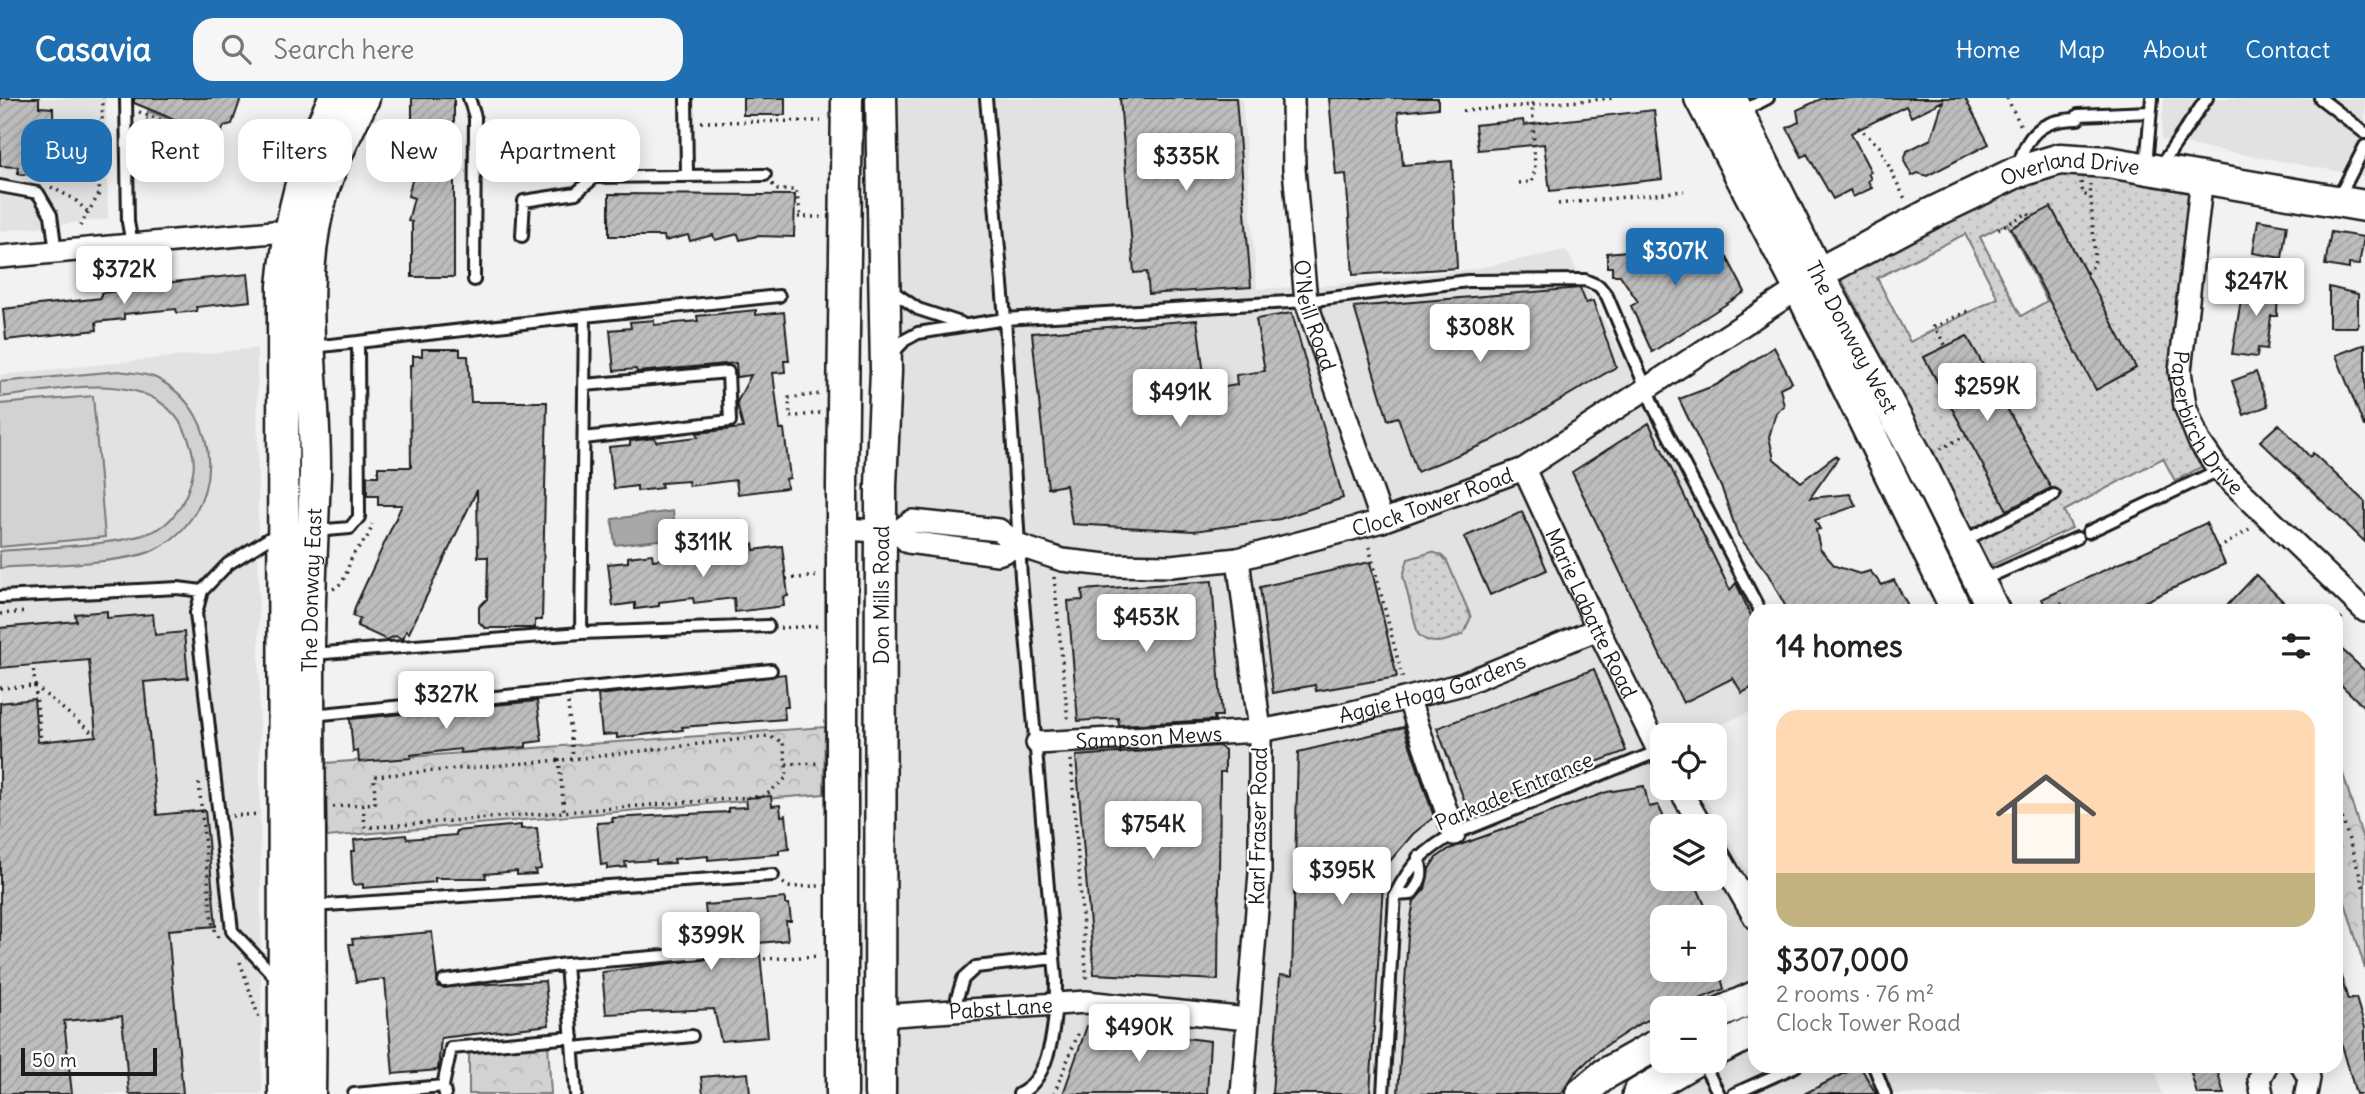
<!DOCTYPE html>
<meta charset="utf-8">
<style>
body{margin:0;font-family:Delius,sans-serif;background:#f6f6f6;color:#222;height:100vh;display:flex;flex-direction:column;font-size:26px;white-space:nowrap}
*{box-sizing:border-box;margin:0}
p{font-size:23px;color:#767676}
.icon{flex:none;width:38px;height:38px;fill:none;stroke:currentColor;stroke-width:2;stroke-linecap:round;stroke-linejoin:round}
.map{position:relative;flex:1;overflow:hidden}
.side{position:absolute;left:1748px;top:506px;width:595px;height:469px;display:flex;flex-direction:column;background:#fff;border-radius:21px;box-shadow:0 4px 18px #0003}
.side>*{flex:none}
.banner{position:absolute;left:21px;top:21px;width:665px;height:63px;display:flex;gap:14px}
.fabs{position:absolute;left:1650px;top:625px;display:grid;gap:14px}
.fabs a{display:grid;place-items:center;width:77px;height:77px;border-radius:14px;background:#fff;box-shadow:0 4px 18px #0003;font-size:35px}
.scale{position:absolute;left:21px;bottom:18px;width:136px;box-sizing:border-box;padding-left:7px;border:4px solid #1c1c1c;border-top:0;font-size:19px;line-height:24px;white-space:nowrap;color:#1c1c1c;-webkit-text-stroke:5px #fff;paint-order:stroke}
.price{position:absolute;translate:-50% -60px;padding:0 16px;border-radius:7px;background:#fff;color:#222;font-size:23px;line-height:46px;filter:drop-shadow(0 2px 4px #0008)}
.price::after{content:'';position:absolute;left:50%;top:42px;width:21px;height:16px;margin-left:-10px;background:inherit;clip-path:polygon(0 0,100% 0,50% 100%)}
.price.active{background:#1f6fb2;color:#fff}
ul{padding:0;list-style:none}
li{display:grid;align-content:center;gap:14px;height:371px;padding:0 28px}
li span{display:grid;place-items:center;height:217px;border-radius:21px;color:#555}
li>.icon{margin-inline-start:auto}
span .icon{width:126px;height:126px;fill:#fffc;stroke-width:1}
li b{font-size:30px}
h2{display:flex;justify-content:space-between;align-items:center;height:84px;padding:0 28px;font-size:30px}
.chip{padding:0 24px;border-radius:21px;background:#fff;box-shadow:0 4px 18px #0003;font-size:24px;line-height:63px}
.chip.active{background:#1f6fb2;color:#fff}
header{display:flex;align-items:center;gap:42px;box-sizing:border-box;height:98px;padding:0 35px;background:#1f6fb2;color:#fff}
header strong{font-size:33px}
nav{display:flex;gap:38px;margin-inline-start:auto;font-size:24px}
.search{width:490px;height:63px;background:#f6f6f6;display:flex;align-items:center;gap:18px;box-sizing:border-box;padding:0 24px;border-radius:21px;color:#767676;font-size:26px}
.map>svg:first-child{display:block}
</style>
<header>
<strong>Casavia</strong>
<div class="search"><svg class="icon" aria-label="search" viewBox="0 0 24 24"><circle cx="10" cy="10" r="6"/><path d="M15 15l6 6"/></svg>Search here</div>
<nav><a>Home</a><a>Map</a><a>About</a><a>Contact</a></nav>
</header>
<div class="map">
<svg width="2365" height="996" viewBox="0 0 2365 996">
<defs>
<pattern id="grass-dots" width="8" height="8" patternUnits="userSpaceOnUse" patternTransform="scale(1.75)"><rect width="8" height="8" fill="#d2d2d2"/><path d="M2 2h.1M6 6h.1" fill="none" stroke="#b4b4b4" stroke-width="1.8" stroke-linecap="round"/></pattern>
<pattern id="forest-crowns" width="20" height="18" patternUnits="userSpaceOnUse" patternTransform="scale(1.75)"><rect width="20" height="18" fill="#d2d2d2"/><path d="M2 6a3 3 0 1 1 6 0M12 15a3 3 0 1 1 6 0" fill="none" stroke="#b4b4b4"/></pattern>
<pattern id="building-hatch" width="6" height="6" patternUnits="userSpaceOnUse" patternTransform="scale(1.75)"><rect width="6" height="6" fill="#bdbdbd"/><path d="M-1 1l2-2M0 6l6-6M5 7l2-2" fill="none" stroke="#a2a2a2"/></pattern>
</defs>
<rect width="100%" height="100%" fill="#f2f2f2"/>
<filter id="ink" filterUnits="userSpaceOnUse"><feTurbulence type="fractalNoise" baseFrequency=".0143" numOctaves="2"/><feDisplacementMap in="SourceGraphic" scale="14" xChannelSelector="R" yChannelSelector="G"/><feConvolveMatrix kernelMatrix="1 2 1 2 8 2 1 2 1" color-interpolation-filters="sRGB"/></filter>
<g filter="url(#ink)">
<path fill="#e2e2e2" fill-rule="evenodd" d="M0 0H106L108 121 0 133Z
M898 0H1242L1257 191 1333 187 1473 171 1566 152 1761 513H1755V612L1696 637H1662V690H1699L1755 786V897L1715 910H1662V944L1575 996H897L892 924ZM1662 728H1715V780H1662ZM1662 819H1715V872H1662Z
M2164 0H2365V78L2161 42Z
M257 250 262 996H0V277Z
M1755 954V968H2154L2162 996H1663Z"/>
<path fill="url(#grass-dots)" stroke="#777" stroke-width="2" fill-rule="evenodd" d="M2065 68 2188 95 2184 327 2203 368 2175 383 2163 360 2064 413 2072 430 1990 468 1841 180 1942 123ZM2051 109 2136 270 2096 291ZM2007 125 2047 203 2021 218 1980 139ZM1965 136 1998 200 1910 244 1877 180ZM1967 238 2051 390 2008 413 1924 260Z
M1432 454 1441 457 1447 463 1471 519 1463 536C1448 543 1431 550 1418 536L1403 478 1408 461Z"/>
<path fill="url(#forest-crowns)" stroke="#777" stroke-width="2" d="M148 13 176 24 181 52 142 55Z
M825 629 824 696 327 739 325 665Z
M2336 653 2365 748V871L2336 774Z
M548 945 551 996H469V947Z"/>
<path fill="#d2d2d2" stroke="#777" stroke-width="2" d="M119 273C131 275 146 275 156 280 227 316 225 418 154 452 127 466 35 467 0 470V453C39 449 127 448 158 431 178 420 189 395 193 374 196 360 191 346 185 333 152 266 59 293 0 299V284Z
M93 298 105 439 0 449V306Z"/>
<path fill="#a8a8a8" stroke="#707070" stroke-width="2" d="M673 413 676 440 615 447 612 421Z"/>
<path fill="url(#building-hatch)" stroke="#1c1c1c" stroke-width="2" d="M0 0H39V9L53 10 54 77 18 76V69L0 68Z
M134 0H241L232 26 224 28 219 40 181 45 178 23 134 5Z
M412 0H454V179H412V124L408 123 414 100 408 98 414 75 408 73 414 49 408 48 412 31Z
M743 0H785V17H743Z
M1120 0H1236L1251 189 1149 196 1147 174 1134 175Z
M1329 0H1438V10L1398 14 1403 67 1452 63 1457 170 1353 177 1346 76 1336 77Z
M1823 0H1965L1989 46 1927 78 1918 75 1912 78 1904 63 1907 53 1931 41 1943 3 1911 19 1906 8 1851 35 1871 74 1868 75 1871 81 1868 83 1872 90 1853 99 1850 92 1833 101 1807 56 1802 59 1787 30 1799 24 1797 12Z
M1654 12 1662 81 1550 93 1544 46 1478 52 1475 27 1523 22 1524 27Z
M609 96 795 97 794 139 757 138 740 142 738 136 715 142 713 137 690 143 688 137 665 143 664 138H609Z
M2051 109 2136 270 2096 292 2011 130Z
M2258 122 2287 127 2282 160 2253 155Z
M2331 134 2364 139 2359 167 2349 166V171L2325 167Z
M1700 146V164L1722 150 1745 194 1652 254 1631 208 1638 204 1620 177H1612V169H1607V155Z
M248 176 251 203 196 209 197 213 177 215 176 211 124 216V221L96 224 97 232 6 242 3 211 101 200V195L117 193V190Z
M2249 182 2278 184 2277 218H2271L2267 251 2258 250 2257 259 2232 256 2242 196H2248Z
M2329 189 2358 196V229H2329Z
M1580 190 1586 205 1593 203 1616 269 1491 343 1417 374 1398 319 1388 322 1354 209Z
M756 212V217L784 214 789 263H784L785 274 773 275 780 331H784L790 380 786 381 787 390 738 396 736 382 689 388 688 383 661 385 662 390 637 393V388L614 391 609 349 630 347V343L655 340 656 344 698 339 697 335 743 330 737 304 751 277 737 279 736 265 637 274 636 271 614 273 610 232 631 230 630 224 654 222V227L698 223 697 218Z
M1292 215 1343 400 1280 421 1194 433 1072 426 1066 387 1048 390 1032 235 1197 222 1206 292 1237 287 1236 277 1265 273 1256 221Z
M1967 238 2051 390 2007 412 1924 259Z
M2365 246V328H2364L2336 257Z
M1774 249 1792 284 1780 290 1784 308 1776 315 1769 339 1774 361 1801 384 1835 358 1838 360 1810 400 1850 396 1856 408 1815 422 1820 431 1816 432 1820 451 1835 468 1860 476 1870 473 1882 487 1894 482 1911 513H1788L1768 476 1738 437 1722 391 1679 301 1716 287Z
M422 251H460V258H468L471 304H547L542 522H535V530H485L479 524V509L487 501 488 459H478L477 392 409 535 406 533 403 541 395 538 387 542 357 528 360 521 353 518 355 509 402 407H378V398H367V378H378V369H411L410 267H413V258H422Z
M2256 274 2268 308 2244 317 2232 283Z
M1649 325 1730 492 1736 485 1755 526V588L1742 595 1733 580 1683 605 1572 374Z
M2279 326 2310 359 2313 355 2365 404V444L2260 343Z
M1522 414 1547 472 1490 497 1464 439Z
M2206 425 2225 466 2125 513H2048L2042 501Z
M753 446 754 452 782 448 788 498 783 499 784 508 735 514 734 500 694 505 693 500 659 504V508L635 511V505L613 508 608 466 628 464V459L652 456 653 462Z
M1370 464 1397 579 1316 593 1315 587 1273 595 1260 489Z
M2256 477 2293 513H2222Z
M1212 483 1222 618H1214L1215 622 1119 627 1118 620 1078 623 1068 503 1083 502 1082 492Z
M107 513V520L153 516 155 537 184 534 188 580 144 584 157 717 205 712 216 828 168 832 183 996H129L122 918 64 923 72 996H0V605L34 601 38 644 96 638 89 562 0 570V530L76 523 75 516Z
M2336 546 2365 573V610L2336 582Z
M1594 571 1626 653 1468 712 1437 630Z
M785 576 788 609H784L785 621 682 629 683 632 617 640V636L602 637 598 597Z
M537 603 542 643 526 645V649L461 655 460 651 411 657V660L359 664 358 653 353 654 350 621Z
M1404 629 1434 719 1413 736 1384 770 1370 996H1272L1280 877 1292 878 1298 654Z
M1219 648 1225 652V674H1220L1218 882 1094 876 1076 658Z
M1644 688 1649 709 1658 707 1668 728H1662V780H1693L1710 819H1662V872H1719L1724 891 1678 910H1662V916L1639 926 1598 953 1575 975 1561 996H1398L1408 837 1414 803 1425 791 1429 771 1436 760 1449 751 1607 694Z
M771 698 772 708 780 707 781 718 786 717 789 751 779 752V756L708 762V758L674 761 675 765 656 766V762L625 764 626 769 607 771V766L601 767 597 725 613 724 612 720 728 714V710L747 709 746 700Z
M521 727V731L537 730 541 771 535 772 536 776 517 777V773L485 776 486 780H435V784L403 787 363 790V786L353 787 351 753H355L354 742 406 737 407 741 456 737V733Z
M785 800V806H789L791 823H786L788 842 759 845 768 939 721 943 714 911 606 916 602 874 710 860 705 807Z
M432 834 438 889 545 883 549 927 441 940 438 972 393 976 385 881 356 884 349 846H353L352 841Z
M2340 875 2348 902 2356 900 2365 930V996H2356L2336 926V876Z
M1087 928 1210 943 1207 996H1063Z
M1860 968 1876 996H1804L1859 968Z
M2189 968H2216L2224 996H2197Z
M748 975 750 996H703L701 979Z"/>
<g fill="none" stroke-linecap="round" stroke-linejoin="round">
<defs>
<path id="lane" d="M126 0 128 124 132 146
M469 0 475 19 474 182
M686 0 687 78
M986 0 1005 221 1021 479 1056 882C1056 916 1054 979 1019 996
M2320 0 2365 35
M1739 15 1768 0
M2146 67 2152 0
M2159 70 2207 0
M2018 71C2025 37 2041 21 2078 21V17L2150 14
M0 88 38 95 51 117 56 154
M2338 101 2365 48
M522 138 524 103 576 95 595 79 765 77
M888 190 918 211 961 225
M585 218 779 198
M312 249 358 244 359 419 350 430 315 433
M892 256 905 242 918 235 1005 221 1306 203 1468 183 1585 182 1599 188 1607 198 1655 311 1760 513
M584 340 730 323 728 274 585 287
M2088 434 2219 372
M1963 443 2054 397
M1980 483 2077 440
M0 499 178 490 202 493
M581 535 768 528
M312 556 581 535 585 218 358 244
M312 617 771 572
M1395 797 1411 796C1422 783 1424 775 1418 759
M312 808 773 777
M566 866 702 855
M277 881 232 833 196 515 202 493 228 466 281 433
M444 883 566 866 576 996
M957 900 963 881 976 869 1054 860
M574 950 692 938
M1701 962 1719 996
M1874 968 1885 996
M443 988 451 950 573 939
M354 996 443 988 445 996
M1383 996 1395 797C1410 767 1425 752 1454 736L1659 653
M1734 996 1796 968"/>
<g id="street">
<path id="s1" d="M1293 0 1294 71 1306 203 1382 423"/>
<path id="s2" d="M2202 79 2180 273 2185 308 2199 343 2219 372 2365 513"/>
<path d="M0 159 273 134 301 138"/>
<path id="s3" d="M1524 371 1598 531 1662 660"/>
<path d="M843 431 897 434 908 444 998 456 1020 448"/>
<path id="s4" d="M897 434 912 423 999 432 1020 448 1062 462 1107 467 1171 468 1238 461 1382 423 1524 371 1799 190"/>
<path d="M1238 461 1260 633V775L1242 996"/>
<path d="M1409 602 1454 736"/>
<path id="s5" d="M1037 645 1260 633 1341 617 1463 586 1598 531"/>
<path d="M1679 690 1701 728"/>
<path d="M1715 751 1755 820"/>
<path id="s6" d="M880 918 1086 904 1247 921"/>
<path d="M2302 968 2309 980 2306 996"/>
<path d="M2262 996 2259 981 2266 968"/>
</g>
<g id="secondary">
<path d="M1700 0 1799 190 1957 513"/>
<path id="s7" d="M1731 0 1818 176 1919 362 1994 513"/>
<path id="s8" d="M1799 190 1832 168 1930 116 2017 74 2060 61 2108 64 2365 108"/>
<path d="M1715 917 1755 899"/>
<path d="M1715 953 1755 933"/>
<path d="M284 996 283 188C290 116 303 66 334 0"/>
<path id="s9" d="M310 996C312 849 309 703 309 556 309 496 313 436 315 376 316 283 295 188 322 97 332 63 348 32 364 0"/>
<path d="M842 996V387L847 0"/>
<path id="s10" d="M880 996 881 387 886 273 881 0"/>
<path d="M1581 996 1605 976 1662 944"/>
<path d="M1638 996 1696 962"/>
</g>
</defs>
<use href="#lane" stroke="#1c1c1c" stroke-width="16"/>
<use href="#street" stroke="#1c1c1c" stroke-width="26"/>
<use href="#secondary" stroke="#1c1c1c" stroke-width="35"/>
<path stroke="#1c1c1c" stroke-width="3.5" stroke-dasharray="2 5" stroke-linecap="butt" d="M2007 0 2022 30
M1463 13 1614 0
M139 14 178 28
M701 24 821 23
M1858 29 1879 48 1906 103
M2081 84 2083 96 2090 99
M1519 85 1532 84 1535 71 1532 0
M772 86 778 92H796L801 119
M51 89 74 101 89 115
M1558 106 1684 93
M798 119H821
M80 128 99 96 103 0
M1998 131 2028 115 2031 120
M2086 175 2093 168 2095 161 2090 86
M1933 227 1946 248
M1934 229 1970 212
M820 315 790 319 789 300 820 296
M1940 351 1967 337
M1369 449 1403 582
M2218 451 2251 430
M1054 479 1068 623
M786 481 819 478
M333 491C350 482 345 468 355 454 363 444 370 439 372 426
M2019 513 2065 505
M0 516 26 514
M2336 526 2344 517
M780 530 818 528
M35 588 96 638
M35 588 41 643
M0 590 35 588 33 567
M568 605 573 660
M559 661 564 712
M1071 662 1087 885
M199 685 212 824 218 840
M2336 700 2365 794
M363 707 365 729H374L765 698 787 679 786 666
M333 709 375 705 374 678 573 661 768 638 783 644 786 666 821 665
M232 718 260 716
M783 785 789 789 819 788
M764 861 820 858
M240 864 260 923
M1054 996 1080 931"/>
<use href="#lane" stroke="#fff" stroke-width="10"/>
<use href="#street" stroke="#fff" stroke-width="21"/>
<use href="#secondary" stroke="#fff" stroke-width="30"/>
</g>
</g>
<g text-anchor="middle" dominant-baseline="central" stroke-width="5" stroke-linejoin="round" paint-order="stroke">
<g font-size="21" fill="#1c1c1c" stroke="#fff">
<text stroke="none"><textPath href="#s8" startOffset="301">Overland Drive</textPath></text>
<text stroke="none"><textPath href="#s1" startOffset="219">O'Neill Road</textPath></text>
<text stroke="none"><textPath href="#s7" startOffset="268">The Donway West</textPath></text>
<text stroke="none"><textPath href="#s2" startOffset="254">Paperbirch Drive</textPath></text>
<text stroke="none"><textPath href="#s4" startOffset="556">Clock Tower Road</textPath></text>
<text stroke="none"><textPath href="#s9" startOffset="504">The Donway East</textPath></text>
<text stroke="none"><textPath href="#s10" startOffset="499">Don Mills Road</textPath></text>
<text stroke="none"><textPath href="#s3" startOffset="159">Marie Labatte Road</textPath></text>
<text stroke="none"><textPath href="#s5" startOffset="401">Aggie Hogg Gardens</textPath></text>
<text stroke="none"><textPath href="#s5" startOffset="112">Sampson Mews</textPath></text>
<text transform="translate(1514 693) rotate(-23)">Parkade Entrance</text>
<text transform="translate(1258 728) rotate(-89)">Karl Fraser Road</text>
<text stroke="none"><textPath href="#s6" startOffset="121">Pabst Lane</textPath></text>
</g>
</g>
</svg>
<div class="fabs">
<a><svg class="icon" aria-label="locate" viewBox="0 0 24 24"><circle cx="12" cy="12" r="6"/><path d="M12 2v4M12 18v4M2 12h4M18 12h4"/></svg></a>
<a><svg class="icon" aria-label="layers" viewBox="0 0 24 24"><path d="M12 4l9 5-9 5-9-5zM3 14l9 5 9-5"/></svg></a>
<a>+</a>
<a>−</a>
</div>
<div class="scale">50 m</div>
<b class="price" style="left:1186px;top:95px">$335K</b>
<b class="price active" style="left:1675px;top:190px">$307K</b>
<b class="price" style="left:124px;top:208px">$372K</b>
<b class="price" style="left:2256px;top:220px">$247K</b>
<b class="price" style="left:1480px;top:266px">$308K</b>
<b class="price" style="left:1987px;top:325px">$259K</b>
<b class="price" style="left:1180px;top:331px">$491K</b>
<b class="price" style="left:703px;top:481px">$311K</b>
<b class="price" style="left:1146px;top:556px">$453K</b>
<b class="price" style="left:446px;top:633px">$327K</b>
<b class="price" style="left:1153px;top:763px">$754K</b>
<b class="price" style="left:1342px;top:809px">$395K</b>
<b class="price" style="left:711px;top:874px">$399K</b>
<b class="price" style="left:1139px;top:966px">$490K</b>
<div class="banner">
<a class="chip active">Buy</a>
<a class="chip">Rent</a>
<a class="chip">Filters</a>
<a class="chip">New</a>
<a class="chip">Apartment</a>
</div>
<section class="side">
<h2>14 homes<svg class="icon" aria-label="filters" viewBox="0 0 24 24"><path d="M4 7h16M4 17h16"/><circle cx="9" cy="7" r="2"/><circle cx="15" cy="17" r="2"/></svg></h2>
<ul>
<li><span style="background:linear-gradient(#ffd9b3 75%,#c2b280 0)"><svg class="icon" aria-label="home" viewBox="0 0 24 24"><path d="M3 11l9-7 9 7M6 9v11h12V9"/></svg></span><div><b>$307,000</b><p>2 rooms · 76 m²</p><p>Clock Tower Road</p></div></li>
</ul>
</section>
</div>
